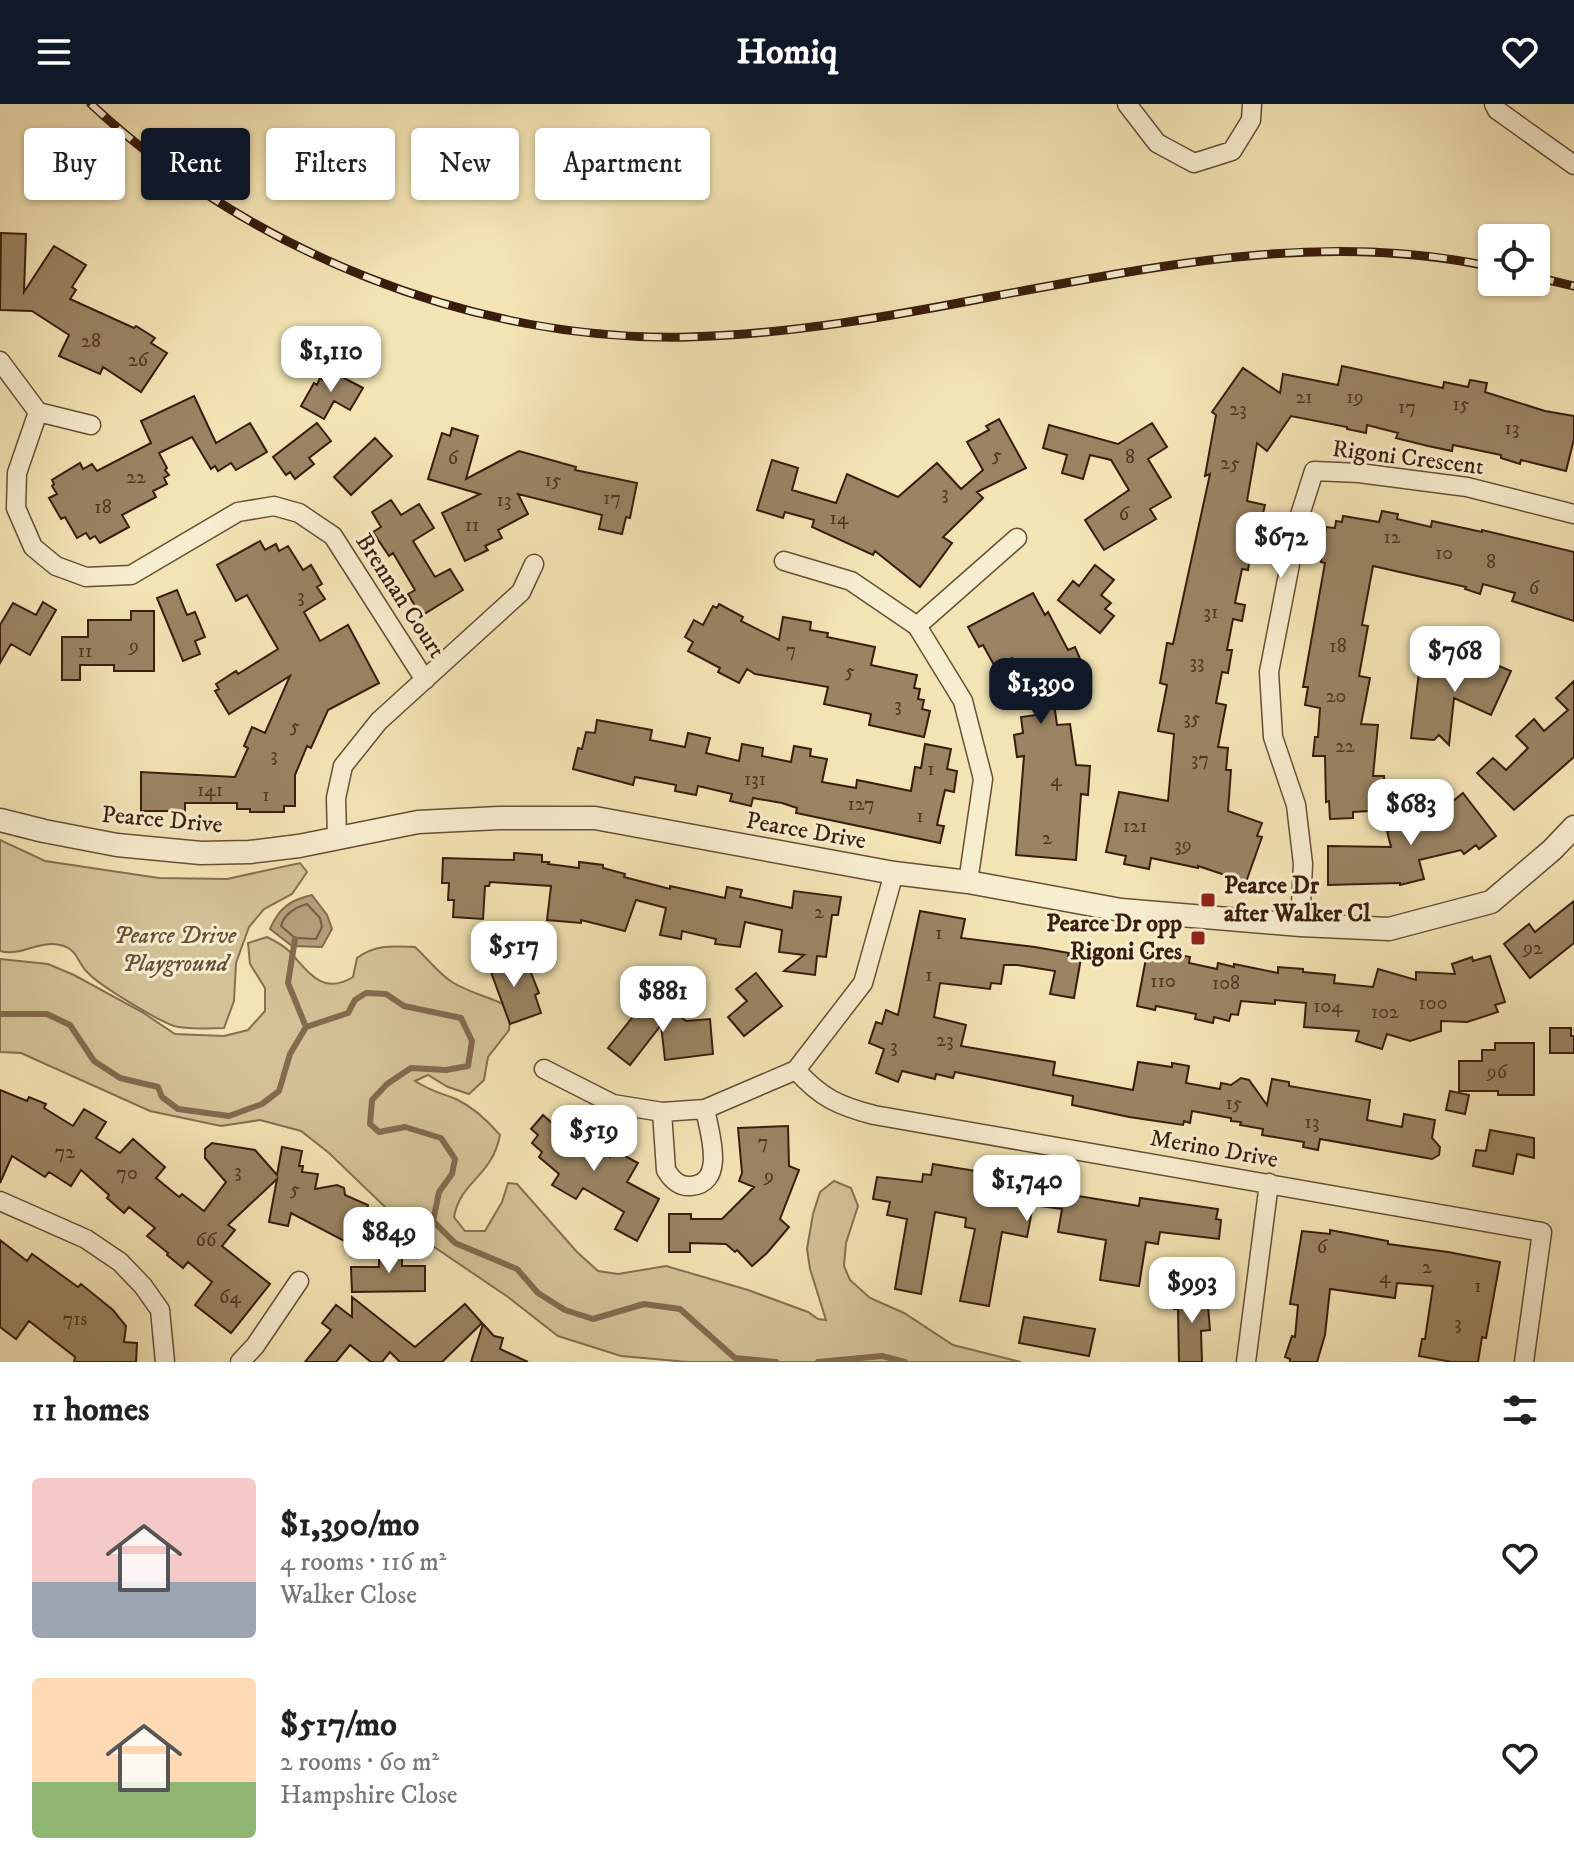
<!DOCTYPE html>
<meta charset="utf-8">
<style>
body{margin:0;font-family:"IM FELL DW Pica",serif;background:#f2f2f2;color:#222;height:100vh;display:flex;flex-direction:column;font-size:30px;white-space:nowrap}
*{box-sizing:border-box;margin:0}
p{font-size:26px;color:#767676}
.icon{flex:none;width:44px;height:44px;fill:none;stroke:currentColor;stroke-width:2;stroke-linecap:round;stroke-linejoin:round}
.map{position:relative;height:1258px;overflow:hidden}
.drawer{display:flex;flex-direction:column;background:#fff;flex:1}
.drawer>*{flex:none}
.hud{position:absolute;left:24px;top:24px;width:800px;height:72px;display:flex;gap:16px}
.controls{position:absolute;left:1478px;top:120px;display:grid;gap:16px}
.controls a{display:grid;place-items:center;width:72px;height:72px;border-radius:8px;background:#fff;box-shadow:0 2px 6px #0004;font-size:40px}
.price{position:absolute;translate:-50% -68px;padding:0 18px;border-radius:16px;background:#fff;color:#222;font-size:26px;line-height:52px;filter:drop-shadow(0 2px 4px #0008)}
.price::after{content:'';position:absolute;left:50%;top:48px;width:24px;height:18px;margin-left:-12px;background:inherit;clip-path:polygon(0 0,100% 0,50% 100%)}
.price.on{background:#111827;color:#fff}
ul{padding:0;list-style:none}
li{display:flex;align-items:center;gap:24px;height:200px;padding:0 32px}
li span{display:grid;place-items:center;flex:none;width:224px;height:160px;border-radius:8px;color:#555}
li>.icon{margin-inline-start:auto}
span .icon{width:96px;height:96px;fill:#fffc;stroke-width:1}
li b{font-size:34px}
h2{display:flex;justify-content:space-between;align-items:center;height:96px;padding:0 32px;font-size:34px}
.tag{padding:0 28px;border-radius:8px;background:#fff;box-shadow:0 2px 6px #0004;font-size:28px;line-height:72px}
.tag.on{background:#111827;color:#fff}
header{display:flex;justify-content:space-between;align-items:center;height:104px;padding:0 32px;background:#111827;color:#fff;font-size:36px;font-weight:800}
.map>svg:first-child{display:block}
</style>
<header><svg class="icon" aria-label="menu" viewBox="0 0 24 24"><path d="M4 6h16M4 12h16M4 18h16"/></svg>Homiq<svg class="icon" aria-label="heart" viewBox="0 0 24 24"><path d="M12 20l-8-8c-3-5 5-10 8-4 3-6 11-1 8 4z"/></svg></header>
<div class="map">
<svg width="1574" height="1258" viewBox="0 0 1574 1258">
<rect width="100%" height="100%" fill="#f3e4b5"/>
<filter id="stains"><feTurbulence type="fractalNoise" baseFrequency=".0025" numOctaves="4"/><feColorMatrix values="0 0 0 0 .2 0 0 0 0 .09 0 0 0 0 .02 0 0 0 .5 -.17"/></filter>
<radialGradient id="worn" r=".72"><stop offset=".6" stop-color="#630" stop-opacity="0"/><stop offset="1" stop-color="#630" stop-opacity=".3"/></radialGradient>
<path fill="#d3c298" stroke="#866f52" stroke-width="2" d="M0 736 45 757 159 774 227 775 300 759 307 768 292 790 264 805 249 823 236 859 234 897 224 924C209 924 188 926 174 922 157 916 102 883 89 870 77 860 79 845 60 841 38 836 21 853 0 847Z
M267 833C275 837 283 841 289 847 309 868 322 892 353 873L357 854C375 840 393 842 415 843 427 854 439 870 452 878 471 890 492 893 511 904L509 926 488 953 484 976 469 990 448 983 428 971 415 977C432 988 439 988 456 995 473 1003 488 1017 500 1031 492 1073 461 1076 454 1113L465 1127H485L502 1098 508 1079 517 1080 577 1148 598 1167 618 1170 666 1162 748 1186 808 1208 818 1215 826 1216 810 1165 807 1145 813 1110 820 1088 834 1077 851 1084 858 1102 846 1139 844 1162 850 1176 870 1194 904 1209 953 1241 1021 1258H688L621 1252 558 1232 508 1193 409 1126 329 1049 301 1027 260 1016 221 1022 150 1007 21 949 0 948V855L48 860 74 871 142 908 175 930 224 932 248 926 265 907V884L250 860 248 839Z"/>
<path fill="#b4a07b" stroke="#836b4e" stroke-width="2" d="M312 791 327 811 332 825 322 843 292 842 270 825C279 804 290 796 312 791Z"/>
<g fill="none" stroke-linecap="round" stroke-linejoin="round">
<path stroke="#765e43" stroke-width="2" d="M307 800 320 814 322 823 316 835 295 834 281 822C284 810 296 803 307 800Z"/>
<path stroke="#836b4e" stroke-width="6" d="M295 835 288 879 306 923
M0 910H47L70 921 94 957 120 974 158 983 162 993 178 1005 229 1012 262 1000 279 987 290 950 306 923 348 909 355 896 366 889 386 890 404 902 461 914 472 937 468 962 446 966 411 964 387 980 372 996 370 1020 379 1028 405 1023 441 1034 455 1055 452 1070 439 1088 433 1117 455 1139 517 1165 538 1189 565 1206 593 1215 644 1200 680 1205 735 1254 776 1258
M818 1258 882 1252 905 1258"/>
</g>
<path fill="#9a8463" stroke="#391c0b" stroke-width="2" d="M1 129 26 130 24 188 54 142 86 161 72 183 76 186 70 195 134 224 136 222 155 234 151 239 167 249 141 288 103 263 100 270 59 252 69 231 32 207 0 206Z
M1342 262 1443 284 1444 278 1468 283 1470 276 1487 279 1485 288 1545 307 1574 312V335L1566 367 1521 356 1520 360 1501 354V351L1453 341 1452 347 1428 342 1396 334 1398 329 1367 321 1366 329 1347 325V323L1291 312 1267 347 1257 339 1247 397 1265 401 1261 418 1256 417 1248 466 1242 465 1235 499 1245 501 1242 517 1233 515 1227 546H1232L1228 569 1222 568 1216 599 1226 601 1218 643 1228 644 1226 666H1231L1228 707 1262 719 1257 732 1262 733 1246 778 1198 762V764L1151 754 1149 765 1124 760 1126 752 1106 748 1119 688 1168 697 1174 630 1158 627 1167 581 1160 579 1167 539 1173 540 1210 370 1205 372 1216 311 1212 308 1243 264 1280 289 1283 270 1338 281Z
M329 266 363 284 350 306 334 297 324 315 301 302 314 279 317 281 320 274 323 276Z
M194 292 216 339 250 319 267 348 236 366 231 359 218 367 215 362 211 365 192 333 159 349 167 364 165 366 169 371 164 374 167 380 153 387 156 393 122 411 129 423 100 439 95 432 90 435 86 429 77 434 65 413 61 415 49 394 57 390 52 382 54 380 52 376 80 359 83 365 92 360 97 367 151 339 141 317Z
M999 315 1026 364 977 388 983 394 943 433 952 439 920 483 875 447 873 451 812 423 814 416 785 408 783 414 757 406 772 356 798 364 792 386 836 399 847 370 898 393 937 359 961 385 983 366 967 338 989 326 986 322Z
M317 319 331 337 309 354 314 360 295 375 290 368 286 371 273 353Z
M1152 319 1167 343 1148 355 1171 393 1150 405 1156 415 1104 446 1085 416 1129 386 1111 356 1090 351 1083 375 1062 369 1067 351 1043 344 1049 321 1118 340Z
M452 324 478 332 466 375 519 347 576 363 575 366 637 379 630 414 626 413 622 430 599 425 602 411 518 390 528 410 498 426 502 434 485 442 488 446 465 457 442 409 480 390 428 375 442 329 450 332Z
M375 334 392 352 351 391 334 373Z
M391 396 401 411 419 400 434 424 413 437 435 473 450 465 463 486 421 512 408 490 415 486 393 449 389 452 373 428 381 423 372 408Z
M1382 407 1398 410 1397 415 1431 423 1432 417 1482 428V426L1574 448V517L1512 497 1515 489 1483 480 1480 490 1465 485 1466 483 1373 462 1362 521 1368 522 1359 572 1370 574 1361 620 1378 621 1373 672H1384L1386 706 1353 708V714L1330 715 1329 697 1326 698 1325 652H1313L1315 633H1318L1320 604 1305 601 1308 583H1303L1325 459 1321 458 1326 423 1335 424 1336 417 1342 418 1343 412 1379 418Z
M260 437 265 446 276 440 279 447 288 442 303 466 311 461 322 480 317 483 325 495 304 508 320 537 348 521 379 579 328 606 311 644 307 642 295 671V702H284V708H250V705H237V699H185V707H141V668L235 673 248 644 244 642 252 623 265 629 290 572 229 610 215 587 219 585 216 580 236 567 238 570 278 545 247 491 236 497 217 461Z
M1095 461 1114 476 1101 491 1111 499 1105 505 1114 512 1100 529 1058 496 1073 477 1079 482Z
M177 486 187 511 195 508 205 533 195 537 200 550 183 557 157 494Z
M1033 489 1045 511 1048 508 1068 546 1075 543 1090 578 1053 592 1057 621 1070 620 1076 661 1090 662 1088 691 1081 690 1076 756 1016 751 1024 652 1017 653 1014 631 1023 629 1021 613 1036 611 1012 554 995 563 983 541 979 543 968 523Z
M43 498 56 506 30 551 11 540 0 559V521L13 499 36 511Z
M719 500 743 513 741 517 779 536 783 513 811 518 810 526 828 529 827 533 875 543 871 561 917 571 914 584 920 585 918 595 924 596 922 605 930 607 924 633 869 621 871 610 824 600 828 583 755 570 747 565 739 579 718 568 720 564 688 547 693 538 685 533 694 516 703 521 713 502 717 504Z
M131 507H154V567H114V561H80V576H62V533H88V516H131Z
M1448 551 1480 554 1511 567 1491 611 1454 594 1449 641 1439 631 1434 636 1411 634 1419 568 1447 571Z
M1574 577V653L1514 706 1477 669 1493 654 1506 666 1528 644 1516 632 1534 615 1544 627 1568 606 1556 594Z
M597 616 652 626 650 636 685 643 688 629 710 634 706 649 739 657 742 640 763 644 762 652 791 658 794 642 811 645 810 652 827 655 822 678 856 684 857 676 911 687 915 663 921 664 925 640 951 645 947 665 957 667 954 688 945 686 937 721 944 722 940 739 796 709 797 704 782 699 753 694 751 702 730 697 732 690 698 682 696 691 675 687 676 681 635 673 633 681 573 665 578 644 582 645 586 628 595 629Z
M1463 689 1496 732 1479 745 1476 741 1464 750 1461 746 1419 756 1424 775 1400 781V779L1328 781V742L1391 743 1387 727 1441 714 1435 706 1450 692 1453 697Z
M514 749 542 751V758H549L548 760 579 764V758L603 761V764L625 770 624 773 670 785V782L725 794 727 783 742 786 740 793 792 804 794 787 841 793 838 811H832L826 853 817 852 815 871 784 867 804 851 779 848 782 826 745 818 740 843 715 840 716 835 682 827 681 835 660 831 666 804 636 796 625 827 581 816V819L547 816 551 782 490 778 489 782H485L483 815 453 813 454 796H448L449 779H442L443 754 514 756Z
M1574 797V839L1530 874 1504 840 1529 820 1535 828Z
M920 807 965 815 961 834 1035 843 1069 849 1068 852 1081 854 1074 894 1050 890 1055 867 1017 861H1004L1001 880 991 879 990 885 940 879 934 913 966 921 961 942 1055 958 1053 971 1133 986 1138 958 1172 963V959L1189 962 1186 979 1220 985 1221 979 1231 981 1241 974 1249 976 1267 1001 1272 975 1289 978V982L1370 996 1367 1016 1402 1023 1404 1010 1435 1016 1432 1034 1440 1043 1439 1051 1432 1055 1320 1035 1318 1046 1303 1043 1304 1038 1262 1031 1263 1025 1240 1021 1241 1018 1231 1017V1014L1192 1007 1190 1019 1184 1017 1183 1021 1129 1013 1072 1001 1073 992 955 968 953 974 936 970 935 975 902 967 898 978 876 969 884 945 869 939 876 918 882 920 886 906 898 911Z
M497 844 507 872 529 864 539 889 535 891 541 909 510 920 484 849Z
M1147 849 1167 853 1168 849 1190 853 1189 859 1217 865 1218 859 1234 863V860L1278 869V863L1303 865V868L1335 871 1334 879 1373 883 1378 865 1416 876V868L1455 870 1452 860 1472 853 1473 857 1490 852 1505 898 1495 901 1498 908 1467 918 1441 917V927L1410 937 1387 930 1382 945 1356 937 1359 927 1304 923 1306 899 1275 896V900L1241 897 1238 911 1231 910 1229 917 1214 913 1213 919 1195 915 1196 910 1156 902 1155 906 1137 902Z
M756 869 782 902 744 932 728 913 747 897 736 885Z
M651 890 686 917 710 915 713 950 665 956 661 921 630 961 608 944Z
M1550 924H1571V932H1574V949H1550Z
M1495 939H1534V991H1498V987H1459V957H1482V946H1495Z
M0 986 27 997 29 993 46 1000 44 1004 73 1022 84 1005 106 1018 96 1034 120 1049 133 1035 165 1063 156 1074 179 1093 182 1090 204 1107 226 1078 205 1054V1045L212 1039 255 1046 277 1071 282 1043 302 1047 299 1062H303L302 1068 318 1070 315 1085 337 1081 344 1084 345 1091 368 1101 367 1108 350 1140 291 1109 288 1122 269 1118 277 1075 228 1121 235 1126 222 1142 270 1180 231 1229 195 1201 212 1178 188 1158 183 1164 167 1151 168 1149 147 1132 155 1124 129 1103 124 1109 107 1094 109 1091 81 1066 71 1082 49 1068 45 1073 12 1052 0 1079Z
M1450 987 1469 991 1465 1010 1446 1006Z
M543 1011 561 1027 575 1011 587 1022 578 1032 610 1053 614 1046 638 1059 627 1078 659 1095 637 1137 615 1125 624 1108 583 1084 576 1095 552 1081 559 1070 539 1053 542 1048 532 1039 538 1031 531 1025Z
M788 1022 789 1062 799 1066 780 1115 789 1123 767 1149 752 1162 737 1146 735 1148 726 1140 690 1139V1148H669V1110H691V1115H722L754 1083 739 1077 742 1069 738 1024Z
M1490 1026 1534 1034V1054L1517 1050 1513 1070 1473 1062 1476 1046 1486 1047Z
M933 1060 1079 1084 1078 1092 1139 1102 1140 1094 1218 1105 1216 1115 1221 1116 1219 1135 1160 1128 1158 1140 1146 1138 1139 1182 1100 1176 1106 1136 1058 1128 1062 1105 1033 1101 1027 1133 1002 1128 989 1202 960 1197 975 1125 965 1123 966 1114 935 1108 921 1190 895 1185 907 1115 887 1111 890 1098 873 1095 877 1073 922 1078 923 1070 931 1071Z
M1330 1126 1388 1137V1140L1448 1148 1500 1158 1486 1234 1482 1233 1478 1258H1452L1419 1252 1422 1235H1425L1433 1182 1397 1179 1395 1194 1330 1185 1325 1231 1317 1258H1290V1255L1285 1253 1292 1232 1295 1233 1298 1201 1290 1200 1302 1127 1330 1130Z
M0 1136 27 1157 32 1150 78 1183 81 1180 113 1206 126 1222 124 1238 137 1239 136 1258H74L75 1253 29 1217 16 1235 0 1223Z
M385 1142H394L402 1149V1162H425V1187L352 1188 351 1163H379V1150Z
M1174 1190H1207L1210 1226 1201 1227 1202 1258H1179L1178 1205H1174Z
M352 1193 415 1243 465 1200 482 1219 442 1258H400L390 1248 382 1258H371L350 1241 336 1258H305L331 1226 322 1219 336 1201 352 1213Z
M1024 1213 1095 1225 1089 1252 1019 1239Z
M483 1220 494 1232 503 1234 500 1245 528 1258H471Z"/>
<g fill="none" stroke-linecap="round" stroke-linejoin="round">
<defs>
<path id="minor" d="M1127 0 1157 39 1194 59 1232 47 1251 16 1252 0
M1494 0 1497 6 1574 61
M0 257 38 308 91 321
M38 308 17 369 16 404 33 443 56 462 86 473 131 471 238 408 274 402 299 409 333 432 425 576
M784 457 851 477 917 522 963 597 983 675 968 778
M917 522 1017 434
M337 734 336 694 343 662 379 617 521 488 534 460
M1300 821 1303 760 1296 701 1273 633 1269 568 1299 414 1314 367 1359 369 1467 383 1574 410
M544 965 613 1000 662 1008 705 1005 796 966 863 879 894 769
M796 966C821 994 839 1002 874 1011L1542 1128 1524 1258
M662 1008 666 1066C672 1076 679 1083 691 1082 727 1079 709 1027 705 1005
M0 1097 86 1135 120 1158 143 1182 160 1206 165 1258
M240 1258 255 1242 299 1177
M1246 1258 1269 1079"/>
<path id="tertiary" d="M0 716 44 727 117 741 201 749 250 748 299 742 418 718 499 714H595L894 769 968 778 1121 806 1300 821 1389 825 1491 798 1552 746 1574 723"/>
</defs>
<use href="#minor" stroke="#684e36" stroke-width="21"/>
<use href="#tertiary" stroke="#684e36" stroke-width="25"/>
<use href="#minor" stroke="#f7edcf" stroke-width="18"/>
<use href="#tertiary" stroke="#f7edcf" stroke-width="22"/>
<defs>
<path id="rail" d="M91 0C248 147 473 238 688 233 792 230 893 212 995 192 1158 162 1327 126 1492 163
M1536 173 1574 182"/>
</defs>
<use href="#rail" stroke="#391c0b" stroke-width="9"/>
<use href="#rail" stroke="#f7edcf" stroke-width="6" stroke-dasharray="18" stroke-linecap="butt"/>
</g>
<g fill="#8f2418" stroke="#f7edcf" stroke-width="3">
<rect x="1200" y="788" width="16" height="16" rx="4"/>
<rect x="1190" y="826" width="16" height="16" rx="4"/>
</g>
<g text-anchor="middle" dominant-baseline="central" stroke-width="6" stroke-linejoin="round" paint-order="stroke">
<g font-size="20" fill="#513621">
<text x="91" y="237">28</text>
<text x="138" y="256">26</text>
<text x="1304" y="293">21</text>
<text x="1355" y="293">19</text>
<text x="1461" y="300">15</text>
<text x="1407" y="303">17</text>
<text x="1238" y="305">23</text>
<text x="1512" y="324">13</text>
<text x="997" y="351">5</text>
<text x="1130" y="353">8</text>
<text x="453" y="354">6</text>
<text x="1230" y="359">25</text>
<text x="136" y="373">22</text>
<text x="553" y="376">15</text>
<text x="945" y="389">3</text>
<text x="612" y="394">17</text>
<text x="504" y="396">13</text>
<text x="103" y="403">18</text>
<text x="1124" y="410">6</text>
<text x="839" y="414">14</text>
<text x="472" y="421">11</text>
<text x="1392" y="433">12</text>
<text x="1444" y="449">10</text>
<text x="1491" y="458">8</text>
<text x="1534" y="484">6</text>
<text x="301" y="492">3</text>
<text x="1211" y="508">31</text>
<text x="134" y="542">9</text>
<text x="1338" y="542">18</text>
<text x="791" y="546">7</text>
<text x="85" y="547">11</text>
<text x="1197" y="558">33</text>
<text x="850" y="567">5</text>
<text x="1336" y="592">20</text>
<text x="898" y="601">3</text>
<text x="1192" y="614">35</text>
<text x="295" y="622">5</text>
<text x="1345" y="642">22</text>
<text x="274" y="651">3</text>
<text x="1200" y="655">37</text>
<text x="931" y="665">1</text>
<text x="755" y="675">131</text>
<text x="1056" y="676">4</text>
<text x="210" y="686">141</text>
<text x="266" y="691">1</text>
<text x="861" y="700">127</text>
<text x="920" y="712">1</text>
<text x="1135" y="722">121</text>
<text x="1047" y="734">2</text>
<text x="1183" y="741">39</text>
<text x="819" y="808">2</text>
<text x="939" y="829">1</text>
<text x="1533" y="844">92</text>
<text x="929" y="871">1</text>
<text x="1163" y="877">110</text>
<text x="1226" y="879">108</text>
<text x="1433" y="899">100</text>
<text x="1328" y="902">104</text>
<text x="1385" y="908">102</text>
<text x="945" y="936">23</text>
<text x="894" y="942">3</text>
<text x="1497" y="968">96</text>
<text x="1234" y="999">15</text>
<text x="1312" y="1018">13</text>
<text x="763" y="1038">7</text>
<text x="65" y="1048">72</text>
<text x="238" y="1067">3</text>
<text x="127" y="1069">70</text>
<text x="769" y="1072">9</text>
<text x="295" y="1085">5</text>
<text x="206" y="1136">66</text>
<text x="1322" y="1143">6</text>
<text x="1427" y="1163">2</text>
<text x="1385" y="1173">4</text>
<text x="1478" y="1182">1</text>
<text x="230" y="1193">64</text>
<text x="75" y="1215">71s</text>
<text x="1458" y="1219">3</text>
</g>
<g font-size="24" fill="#391c0b" stroke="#f7edcf">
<text transform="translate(1408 354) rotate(7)">Rigoni Crescent</text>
<text transform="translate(400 492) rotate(57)">Brennan Court</text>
<text transform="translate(162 716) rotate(5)">Pearce Drive</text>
<text transform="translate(806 727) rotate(10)">Pearce Drive</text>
<text transform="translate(1214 1045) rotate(10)">Merino Drive</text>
</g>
<g font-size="24" font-weight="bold" fill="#391c0b" stroke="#f7edcf" text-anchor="start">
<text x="1224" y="782">Pearce Dr<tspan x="1224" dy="28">after Walker Cl</tspan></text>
<text x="1182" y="820" text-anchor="end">Pearce Dr opp<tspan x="1182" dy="28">Rigoni Cres</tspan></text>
</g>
<g font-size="24" font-style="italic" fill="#674e35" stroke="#f7edcf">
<text x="175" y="832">Pearce Drive<tspan x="175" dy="28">Playground</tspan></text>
</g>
</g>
<rect width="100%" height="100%" filter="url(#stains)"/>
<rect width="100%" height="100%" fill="url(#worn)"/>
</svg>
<div class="controls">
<a><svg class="icon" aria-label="locate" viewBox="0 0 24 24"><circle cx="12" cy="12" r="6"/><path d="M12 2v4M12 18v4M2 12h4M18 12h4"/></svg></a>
</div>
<b class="price" style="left:331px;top:290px">$1,110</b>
<b class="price" style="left:1281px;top:476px">$672</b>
<b class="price" style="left:1455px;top:590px">$768</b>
<b class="price on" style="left:1041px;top:622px">$1,390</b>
<b class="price" style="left:1411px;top:743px">$683</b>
<b class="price" style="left:514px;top:885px">$517</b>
<b class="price" style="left:663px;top:930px">$881</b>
<b class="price" style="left:594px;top:1069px">$519</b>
<b class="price" style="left:1027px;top:1119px">$1,740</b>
<b class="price" style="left:389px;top:1171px">$849</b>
<b class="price" style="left:1192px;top:1221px">$993</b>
<div class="hud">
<a class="tag">Buy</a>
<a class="tag on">Rent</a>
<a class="tag">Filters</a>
<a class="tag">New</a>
<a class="tag">Apartment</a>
</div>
</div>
<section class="drawer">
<h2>11 homes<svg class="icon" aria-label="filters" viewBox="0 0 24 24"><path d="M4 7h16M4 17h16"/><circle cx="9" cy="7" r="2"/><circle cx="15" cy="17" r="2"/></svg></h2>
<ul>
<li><span style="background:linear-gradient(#f6c9c9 65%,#9aa5b1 0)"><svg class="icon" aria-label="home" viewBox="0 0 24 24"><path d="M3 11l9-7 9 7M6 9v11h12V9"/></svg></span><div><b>$1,390/mo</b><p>4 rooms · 116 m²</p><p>Walker Close</p></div><svg class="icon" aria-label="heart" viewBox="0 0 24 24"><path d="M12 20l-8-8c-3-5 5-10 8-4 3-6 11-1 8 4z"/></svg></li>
<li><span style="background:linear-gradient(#ffd9b3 65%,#8fb573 0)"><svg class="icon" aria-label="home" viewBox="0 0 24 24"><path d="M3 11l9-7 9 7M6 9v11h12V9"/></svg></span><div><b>$517/mo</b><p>2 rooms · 60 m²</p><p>Hampshire Close</p></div><svg class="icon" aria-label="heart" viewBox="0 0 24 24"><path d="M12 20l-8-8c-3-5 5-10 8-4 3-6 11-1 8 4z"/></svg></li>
</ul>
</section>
